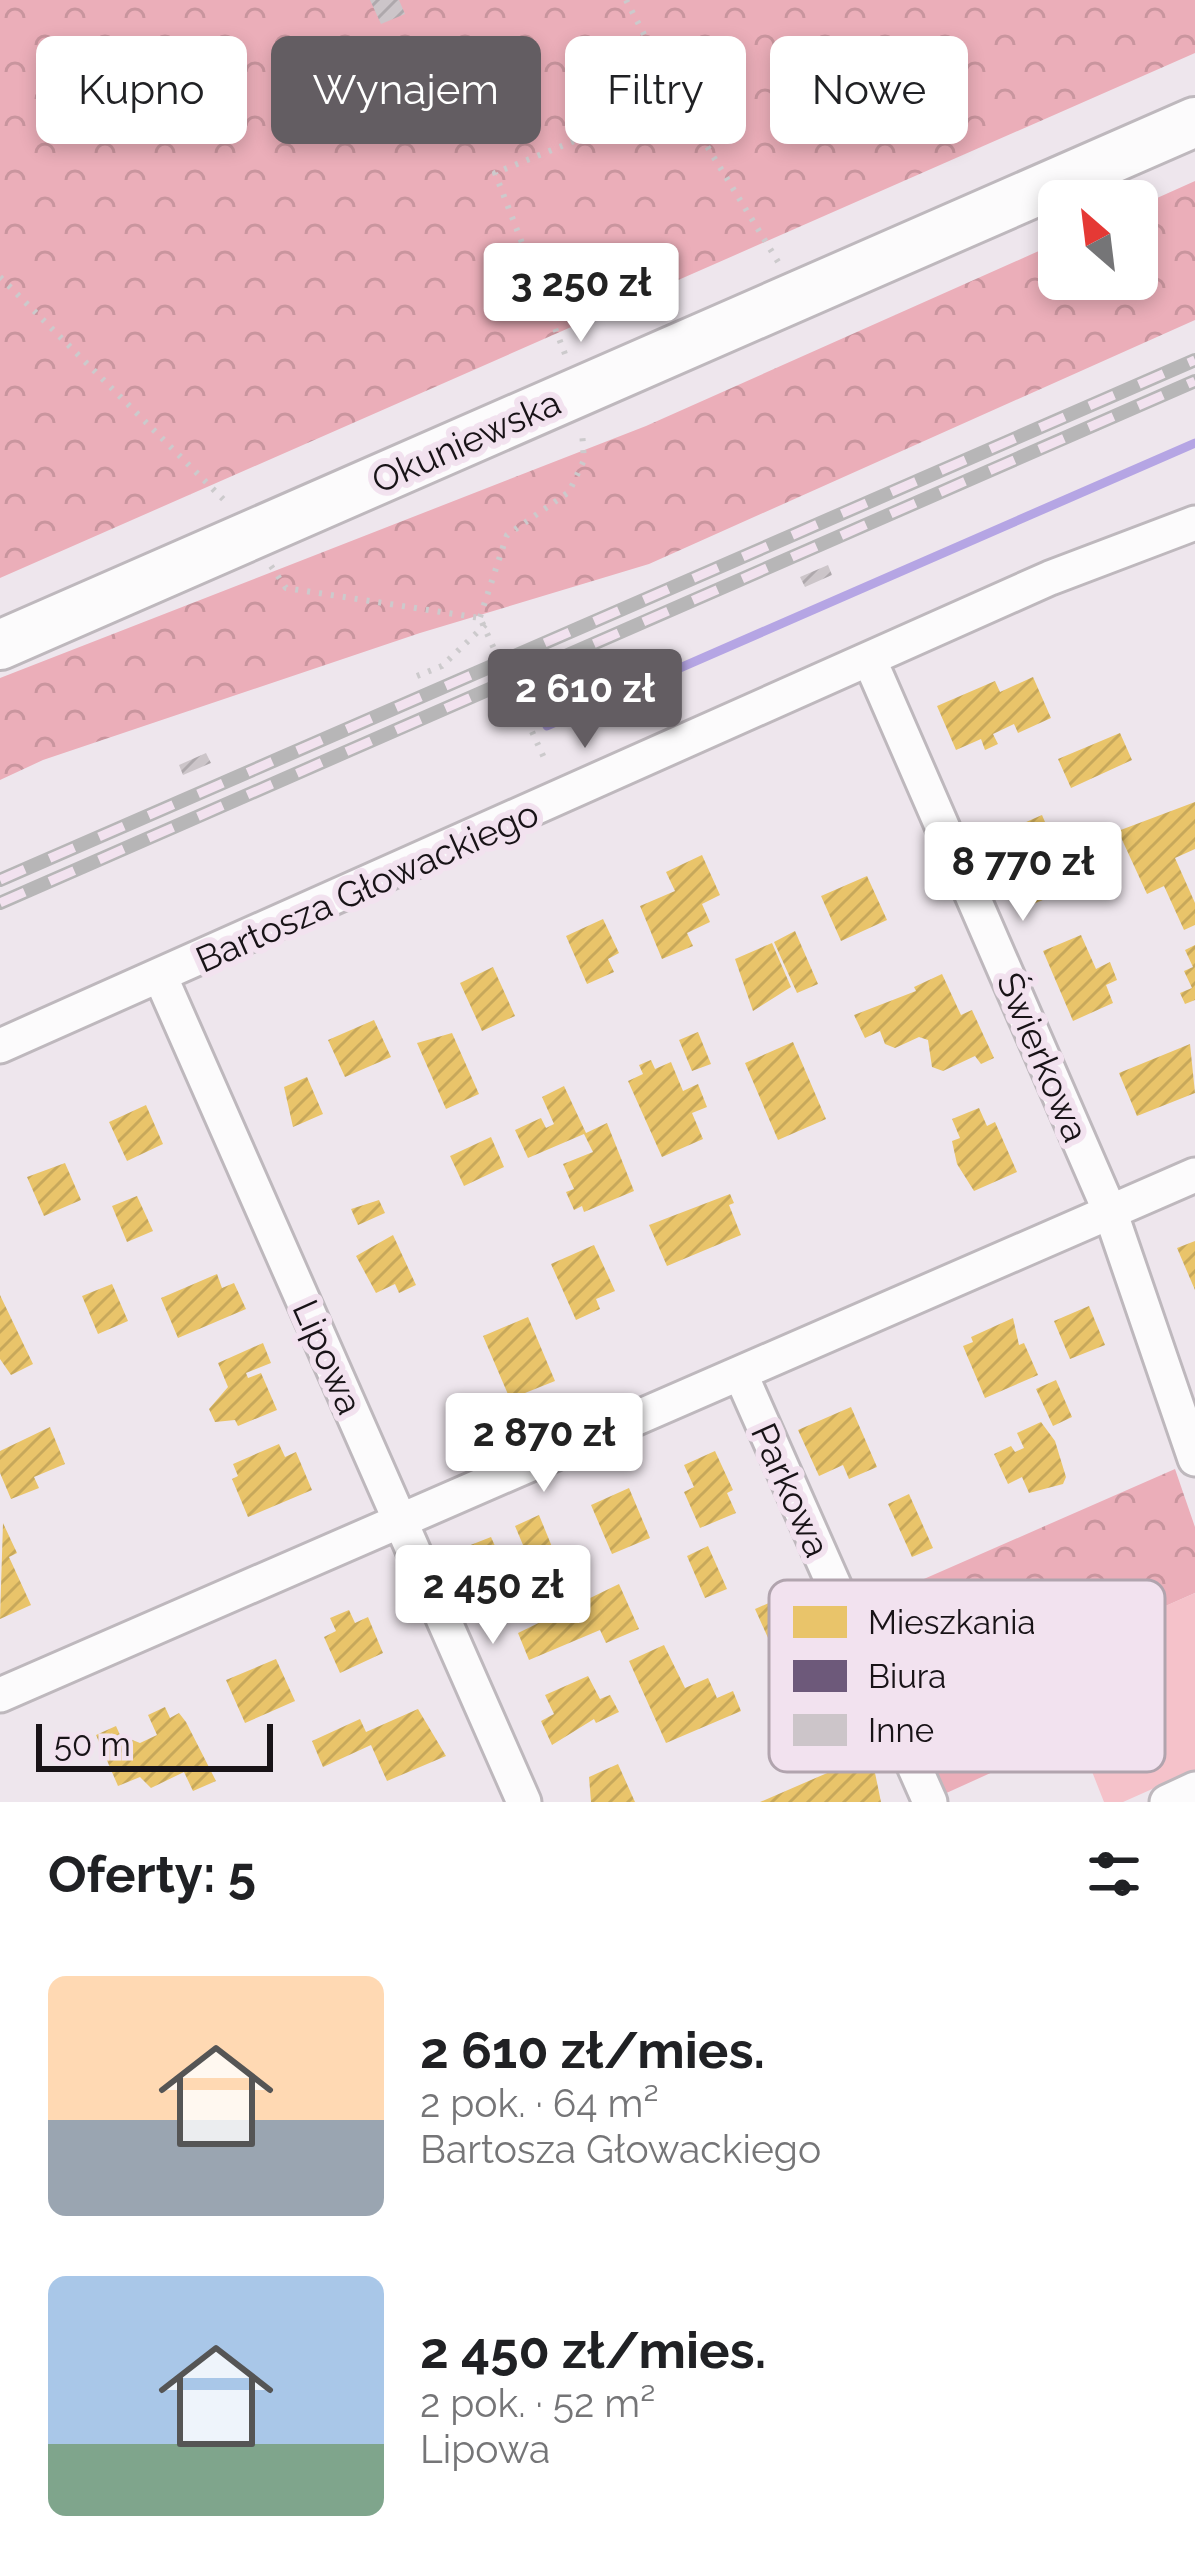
<!DOCTYPE html>
<html lang="pl">
<meta charset="utf-8">
<style>
body{margin:0;font-family:Raleway,sans-serif;background:#f6f6f6;color:#202124;height:100vh;display:flex;flex-direction:column;font-size:45px;white-space:nowrap}
*{box-sizing:border-box;margin:0}
p{font-size:39px;color:#757577}
.icon{flex:none;width:66px;height:66px;fill:none;stroke:currentColor;stroke-width:2;stroke-linecap:round;stroke-linejoin:round}
.map{position:relative;height:1802px;overflow:hidden}
.details{display:flex;flex-direction:column;background:#fff;flex:1}
.details>*{flex:none}
.top-card{position:absolute;left:36px;top:36px;width:1125px;height:108px;display:flex;gap:24px}
.needle{width:78px;rotate:332deg}
.tools{position:absolute;left:1038px;top:180px;display:grid;gap:24px}
.tools a{display:grid;place-items:center;width:120px;height:120px;border-radius:18px;background:#fff;box-shadow:0 6px 18px #0003;font-size:60px}
.scale{position:absolute;left:36px;bottom:30px;width:237px;box-sizing:border-box;padding-left:12px;border:6px solid #181317;border-top:0;font-size:33px;line-height:42px;white-space:nowrap;color:#181317;-webkit-text-stroke:9px #f2e2ef;paint-order:stroke}
.price{position:absolute;translate:-50% -102px;padding:0 27px;border-radius:12px;background:#fff;color:#222;font-size:39px;line-height:78px;filter:drop-shadow(0 3px 6px #0008)}
.price::after{content:'';position:absolute;left:50%;top:72px;width:36px;height:27px;margin-left:-18px;background:inherit;clip-path:polygon(0 0,100% 0,50% 100%)}
.price.current{background:#635d62;color:#fff}
ul{padding:0;list-style:none}
li{display:flex;align-items:center;gap:36px;height:300px;padding:0 48px}
li span{display:grid;place-items:center;flex:none;width:336px;height:240px;border-radius:18px;color:#555}
li>.icon{margin-inline-start:auto}
span .icon{width:144px;height:144px;fill:#fffc;stroke-width:1}
li b{font-size:51px}
h2{display:flex;justify-content:space-between;align-items:center;height:144px;padding:0 48px;font-size:51px}
.pill{padding:0 42px;border-radius:18px;background:#fff;box-shadow:0 6px 18px #0003;font-size:42px;line-height:108px}
.pill.current{background:#635d62;color:#fff}
.map>svg:first-child{display:block}
</style>
<div class="map">
<svg width="1195" height="1802" viewBox="0 0 1195 1802">
<defs>
<pattern id="forest-crowns" width="20" height="18" patternUnits="userSpaceOnUse" patternTransform="scale(3)"><rect width="20" height="18" fill="#ebaeb9"/><path d="M2 6a3 3 0 1 1 6 0M12 15a3 3 0 1 1 6 0" fill="none" stroke="#c9959e"/></pattern>
<pattern id="homes-hatch" width="6" height="6" patternUnits="userSpaceOnUse" patternTransform="scale(3)"><rect width="6" height="6" fill="#e9c46a"/><path d="M-1 1l2-2M0 6l6-6M5 7l2-2" fill="none" stroke="#c7a85b"/></pattern>
<pattern id="offices-hatch" width="6" height="6" patternUnits="userSpaceOnUse" patternTransform="scale(3)"><rect width="6" height="6" fill="#6d597a"/><path d="M-1 1l2-2M0 6l6-6M5 7l2-2" fill="none" stroke="#80718a"/></pattern>
<pattern id="building-hatch" width="6" height="6" patternUnits="userSpaceOnUse" patternTransform="scale(3)"><rect width="6" height="6" fill="#ccc5c9"/><path d="M-1 1l2-2M0 6l6-6M5 7l2-2" fill="none" stroke="#aea8ac"/></pattern>
</defs>
<rect width="100%" height="100%" fill="#eee6ed"/>
<path fill="url(#forest-crowns)" d="M0 0H1195V53L0 578Z
M1195 181V320L649 564 420 633 43 760 0 780V678L646 426 1059 242V279H1137V207Z
M1175 1469 1195 1527V1593L1123 1625 1154 1699 942 1795 860 1607Z"/>
<path fill="#f5c2ca" d="M1195 1593V1770L1123 1802H1104L1078 1736 1154 1699 1122 1625Z"/>
<path fill="url(#homes-hatch)" d="M1033 677 1051 718 1018 733 1014 724 993 734 998 744 985 750 981 739 956 750 937 706 995 681 1000 692Z
M1120 733 1132 760 1071 788 1058 759Z
M1195 802V849L1175 858 1195 903V925L1184 930 1164 886 1147 894 1118 831Z
M1042 815 1073 887 1024 908 1002 857 1016 852 1006 831Z
M702 855 720 895 702 904 710 922 687 933 693 946 662 959 640 906 675 891 666 872Z
M867 876 887 920 841 941 821 896Z
M603 919 619 953 608 959 614 972 587 984 566 936Z
M795 931 818 984 797 993 774 942Z
M1081 935 1096 969 1110 962 1117 980 1106 985 1113 1003 1073 1021 1043 951Z
M772 943 791 987 753 1011 735 959Z
M1195 945V1000L1185 1004 1180 993 1192 988 1184 971 1193 967 1185 950Z
M493 967 515 1016 482 1031 460 983Z
M942 974 961 1015 972 1010 994 1058 981 1064 975 1056 943 1071 932 1067 928 1040 919 1037 895 1048 885 1044 880 1031 865 1038 854 1015 916 991 914 987Z
M374 1020 391 1057 345 1077 328 1040Z
M698 1032 711 1064 692 1071 679 1040Z
M452 1033 479 1094 446 1109 417 1043Z
M793 1042 826 1119 778 1140 745 1063Z
M1190 1044 1195 1093 1137 1116 1119 1073Z
M651 1060 655 1069 671 1062 683 1091 698 1084 707 1107 692 1113 703 1139 662 1157 628 1081 643 1074 639 1065Z
M307 1077 323 1114 293 1127 284 1087Z
M564 1086 586 1133 607 1123 634 1191 584 1212 582 1206 574 1210 566 1192 574 1189 563 1164 593 1152 584 1134 528 1158 515 1130 541 1118 546 1128 554 1124 542 1097Z
M146 1105 163 1144 127 1161 109 1122Z
M979 1108 987 1126 995 1122 1017 1172 974 1191 957 1164 952 1141 960 1138 952 1119Z
M491 1137 504 1167 464 1186 450 1156Z
M65 1163 81 1200 44 1216 27 1177Z
M730 1194 734 1203 729 1205 741 1235 667 1266 649 1225Z
M137 1196 153 1231 127 1242 112 1206Z
M379 1200 385 1213 358 1225 351 1209Z
M393 1235 416 1285 399 1293 395 1284 376 1293 356 1256Z
M1195 1241V1290L1177 1248Z
M594 1245 615 1291 596 1299 600 1309 576 1320 551 1264Z
M217 1274 222 1288 234 1283 246 1309 178 1338 161 1298Z
M112 1284 128 1321 98 1334 82 1296Z
M0 1295 33 1364 11 1375 0 1359Z
M1089 1306 1105 1345 1070 1359 1054 1321Z
M528 1317 555 1381 510 1399 483 1336Z
M1013 1318 1019 1345 1024 1343 1038 1375 985 1398 963 1346 973 1342 971 1337Z
M263 1343 271 1363 246 1373 248 1378 261 1373 277 1410 238 1426 235 1420 215 1422 209 1409 228 1387 218 1363Z
M1056 1380 1072 1417 1053 1426 1036 1389Z
M851 1407 877 1467 849 1479 843 1465 819 1476 798 1430Z
M1041 1422 1055 1441 1066 1477 1063 1484 1029 1493 1022 1477 1008 1484 994 1454 1011 1446 1015 1452 1024 1448 1017 1433Z
M50 1427 65 1464 34 1477 39 1488 11 1499 0 1473V1451Z
M279 1444 285 1457 296 1452 312 1490 248 1517 232 1479 238 1476 233 1464Z
M715 1451 733 1490 727 1493 736 1513 700 1528 684 1492 694 1487 684 1465Z
M629 1488 650 1538 612 1554 591 1505Z
M909 1494 933 1548 912 1557 888 1504Z
M539 1515 557 1559 532 1570 538 1584 522 1591 529 1608 494 1623 463 1548 491 1537 499 1555 523 1545 515 1526Z
M3 1523 17 1553 9 1557 31 1605 0 1619Z
M708 1546 727 1589 705 1598 687 1556Z
M619 1584 639 1629 606 1643 600 1630 529 1660 518 1633Z
M787 1595 805 1636 773 1649 755 1609Z
M349 1610 355 1623 368 1617 383 1653 340 1673 324 1637 336 1631 330 1618Z
M664 1645 685 1688 708 1678 717 1698 733 1691 741 1711 666 1743 629 1661Z
M276 1659 295 1701 245 1723 226 1680Z
M588 1676 600 1699 610 1695 619 1712 596 1723 594 1719 552 1745 541 1721 554 1714 545 1695Z
M165 1707 170 1718 179 1713 186 1722 216 1781 193 1791 184 1772 151 1788 140 1777 118 1786 96 1735 116 1726 120 1735 140 1743 157 1735 148 1715Z
M418 1709 446 1756 387 1781 371 1745 323 1767 312 1741 360 1719 366 1732Z
M862 1758 868 1771 874 1768 881 1802H760Z
M618 1764 635 1802H591L589 1777Z"/>
<path fill="url(#offices-hatch)" d="M496 67 514 109 451 135 433 93Z"/>
<g fill="none" stroke-linecap="round" stroke-linejoin="round">
<path stroke="#b5a5e4" stroke-width="9" d="M547 726 1195 443"/>
</g>
<path fill="url(#building-hatch)" d="M370 0H399L405 14 381 24Z
M828 565 832 575 805 587 800 577Z
M206 753 211 763 183 775 179 765Z"/>
<g fill="none" stroke-linecap="round" stroke-linejoin="round">
<defs>
<path id="minor" d="M871 663 1111 1214 1195 1459
M161 978 524 1802
M0 1046 1050 578 1195 523
M741 1375 930 1802
M0 1695 1195 1175
M1167 1802 1195 1789"/>
<path id="secondary" d="M0 645 1195 122"/>
</defs>
<use href="#minor" stroke="#beb8bd" stroke-width="39"/>
<use href="#secondary" stroke="#beb8bd" stroke-width="54"/>
<path stroke="#cccacc" stroke-width="6" stroke-dasharray="3 9" stroke-linecap="butt" d="M626 0 678 99 780 265
M0 277 226 502
M565 354 495 173 678 99
M271 566 286 588 480 618 545 760
M480 617 507 535 569 492 584 460 582 431
M417 676 442 666 486 624
M526 716 568 676 594 664"/>
<use href="#minor" stroke="#fcfbfc" stroke-width="33"/>
<use href="#secondary" stroke="#fcfbfc" stroke-width="48"/>
<defs>
<path id="rail" d="M0 880 1195 360
M0 903 1195 381"/>
</defs>
<use href="#rail" stroke="#b7b6b7" stroke-width="14"/>
<use href="#rail" stroke="#f2e2ef" stroke-width="9" stroke-dasharray="27" stroke-linecap="butt"/>
</g>
<g text-anchor="middle" dominant-baseline="central" stroke-width="12" stroke-linejoin="round" paint-order="stroke">
<g font-size="36" fill="#181317" stroke="#f2e2ef">
<text transform="translate(466 441) rotate(-24)">Okuniewska</text>
<text transform="translate(367 886) rotate(-24)">Bartosza Głowackiego</text>
<text transform="translate(1043 1057) rotate(67)">Świerkowa</text>
<text transform="translate(328 1357) rotate(66)">Lipowa</text>
<text transform="translate(791 1490) rotate(66)">Parkowa</text>
</g>
</g>
<rect x="769" y="1580" width="396" height="192" rx="18" fill="#f2e2ef" stroke="#b1a4ae" stroke-width="3"/>
<rect x="793" y="1606" width="54" height="32" fill="#e9c46a"/>
<rect x="793" y="1660" width="54" height="32" fill="#6d597a"/>
<rect x="793" y="1714" width="54" height="32" fill="#ccc5c9"/>
<g font-size="33" fill="#181317">
<text x="868" y="1634">Mieszkania</text>
<text x="868" y="1688">Biura</text>
<text x="868" y="1742">Inne</text>
</g>
</svg>
<div class="tools">
<a><svg class="needle" viewBox="-14 -14 28 28"><path d="M0-13l5 13h-10z" fill="#e53935"/><path d="M0 13l5-13h-10z" fill="#757577"/></svg></a>
</div>
<div class="scale">50 m</div>
<b class="price" style="left:581px;top:345px">3 250 zł</b>
<b class="price current" style="left:585px;top:751px">2 610 zł</b>
<b class="price" style="left:1023px;top:924px">8 770 zł</b>
<b class="price" style="left:544px;top:1495px">2 870 zł</b>
<b class="price" style="left:493px;top:1647px">2 450 zł</b>
<div class="top-card">
<a class="pill">Kupno</a>
<a class="pill current">Wynajem</a>
<a class="pill">Filtry</a>
<a class="pill">Nowe</a>
</div>
</div>
<section class="details">
<h2>Oferty: 5<svg class="icon" aria-label="filters" viewBox="0 0 24 24"><path d="M4 7h16M4 17h16"/><circle cx="9" cy="7" r="2"/><circle cx="15" cy="17" r="2"/></svg></h2>
<ul>
<li><span style="background:linear-gradient(#ffd9b3 60%,#9aa5b1 0)"><svg class="icon" aria-label="home" viewBox="0 0 24 24"><path d="M3 11l9-7 9 7M6 9v11h12V9"/></svg></span><div><b>2 610 zł/mies.</b><p>2 pok. · 64 m²</p><p>Bartosza Głowackiego</p></div></li>
<li><span style="background:linear-gradient(#a9c7e8 70%,#7fa58c 0)"><svg class="icon" aria-label="home" viewBox="0 0 24 24"><path d="M3 11l9-7 9 7M6 9v11h12V9"/></svg></span><div><b>2 450 zł/mies.</b><p>2 pok. · 52 m²</p><p>Lipowa</p></div></li>
</ul>
</section>
